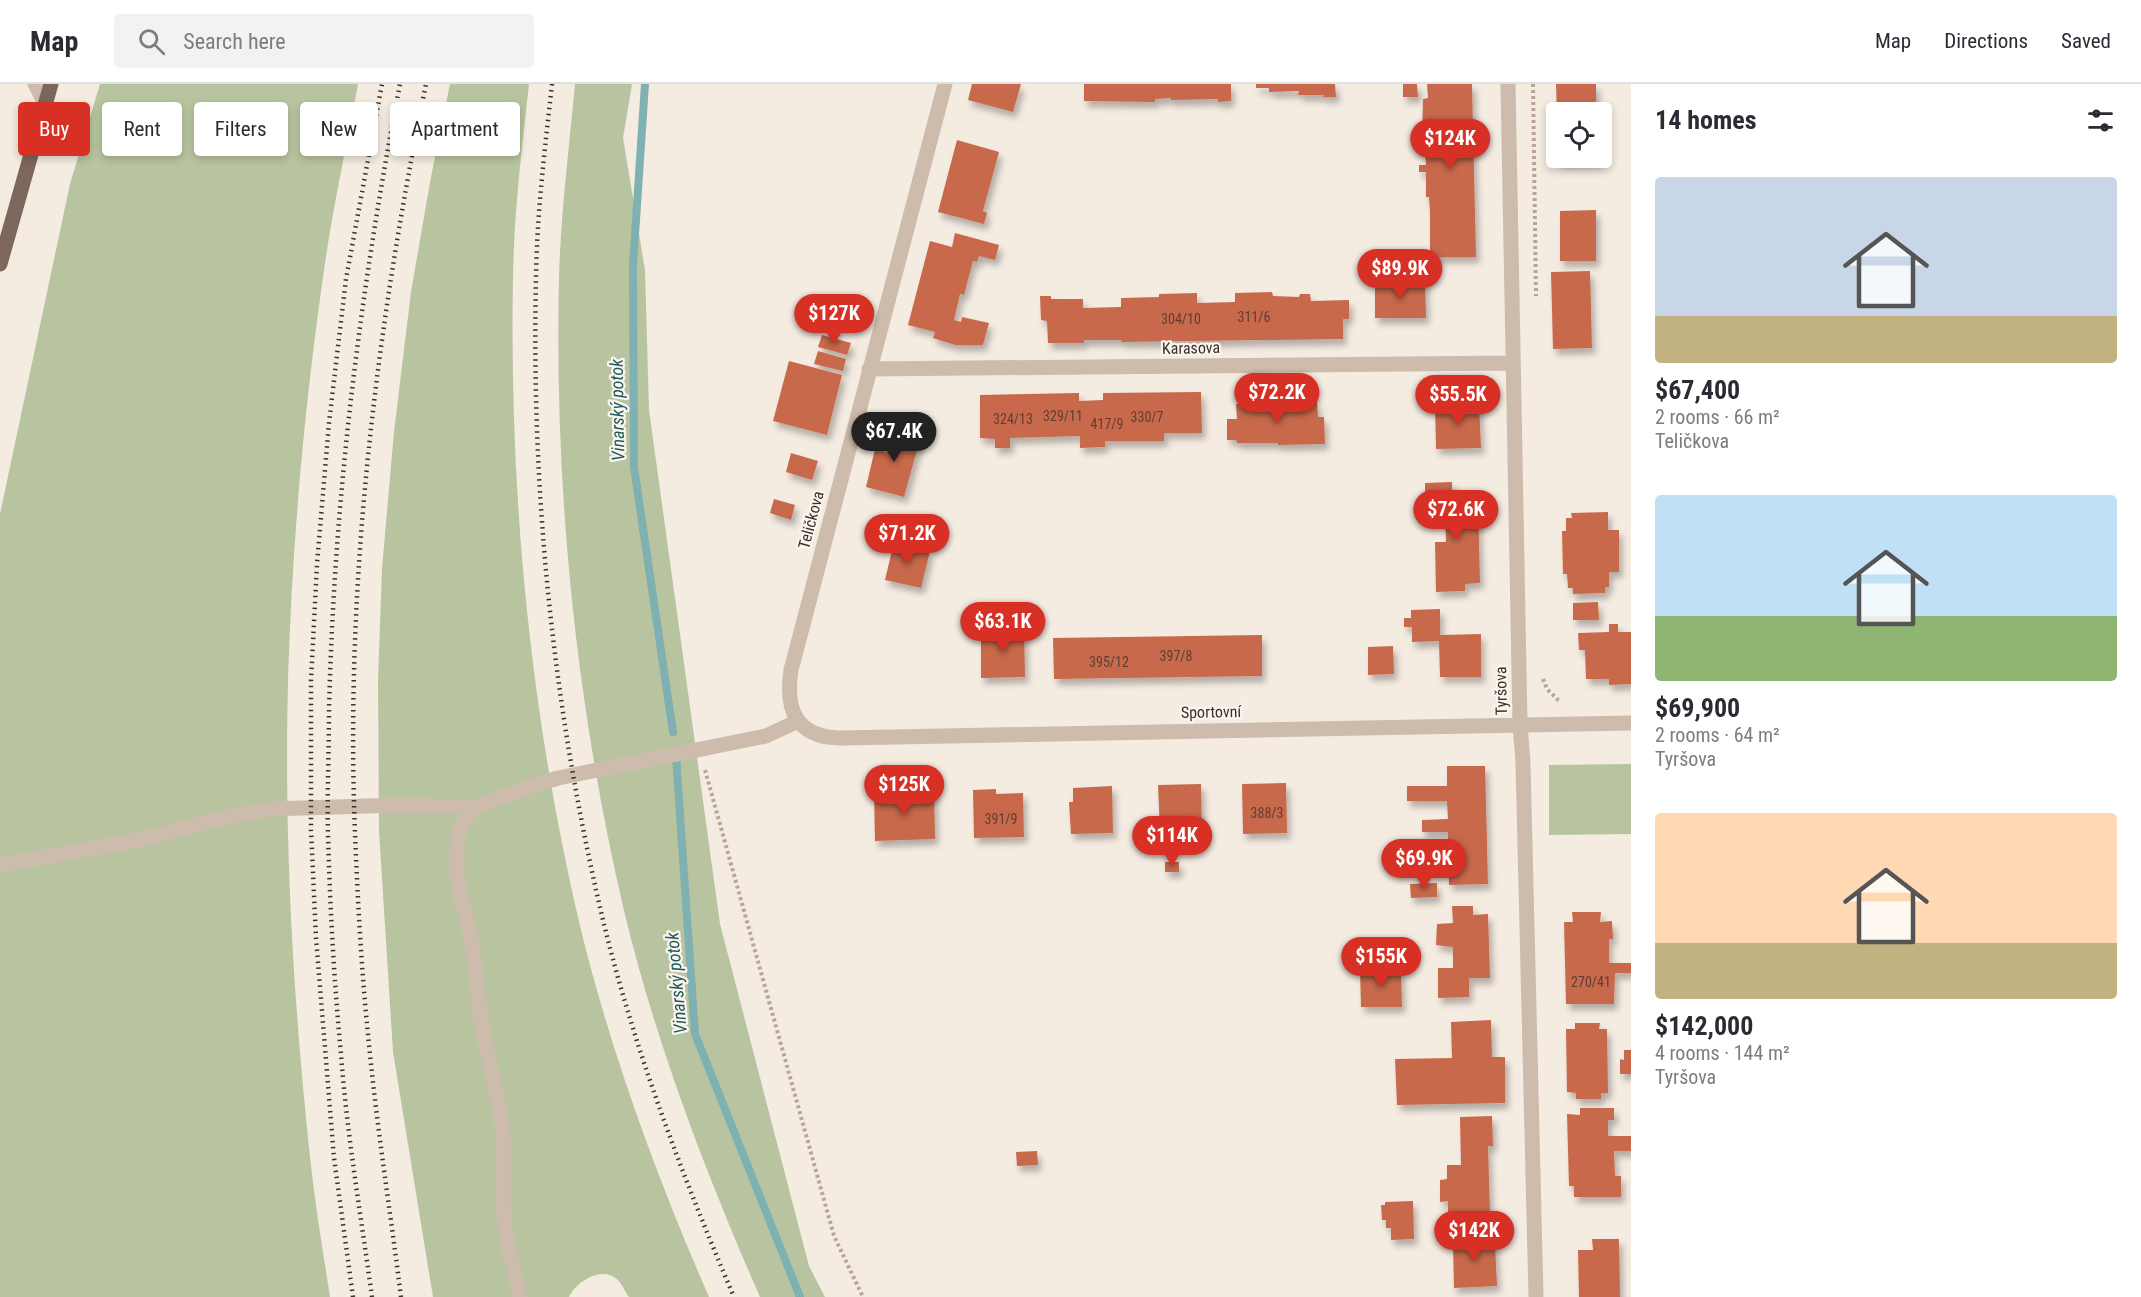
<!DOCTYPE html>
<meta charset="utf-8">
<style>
body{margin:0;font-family:"Roboto Condensed",sans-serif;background:#f2f2f3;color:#2b2b33;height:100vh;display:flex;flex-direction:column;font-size:22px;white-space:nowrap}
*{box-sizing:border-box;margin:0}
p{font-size:20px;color:#7c7c81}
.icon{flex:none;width:33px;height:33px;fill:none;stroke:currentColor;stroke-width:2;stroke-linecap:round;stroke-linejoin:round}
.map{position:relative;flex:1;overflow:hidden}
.drawer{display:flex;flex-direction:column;background:#fff;width:510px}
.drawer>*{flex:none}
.top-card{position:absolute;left:18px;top:18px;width:570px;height:54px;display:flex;gap:12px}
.buttons{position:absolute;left:1546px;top:18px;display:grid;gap:12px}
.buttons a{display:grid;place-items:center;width:66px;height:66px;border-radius:6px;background:#fff;box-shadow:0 3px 9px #0003;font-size:30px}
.price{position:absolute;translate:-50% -51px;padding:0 14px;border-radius:21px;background:#d93025;color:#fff;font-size:20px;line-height:39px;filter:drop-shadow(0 2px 3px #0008)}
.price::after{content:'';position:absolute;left:50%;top:36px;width:18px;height:14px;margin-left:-9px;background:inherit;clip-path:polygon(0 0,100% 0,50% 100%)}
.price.current{background:#222;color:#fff}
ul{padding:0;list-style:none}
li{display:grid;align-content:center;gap:12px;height:318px;padding:0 24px}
li span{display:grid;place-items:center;height:186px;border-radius:6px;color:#555}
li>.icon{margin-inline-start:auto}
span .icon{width:108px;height:108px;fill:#fffc;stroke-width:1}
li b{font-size:26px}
h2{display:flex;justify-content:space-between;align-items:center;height:72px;padding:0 24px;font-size:26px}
.pill{padding:0 21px;border-radius:6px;background:#fff;box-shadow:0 3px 9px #0003;font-size:21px;line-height:54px}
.pill.current{background:#d93025;color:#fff}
header{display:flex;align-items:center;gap:36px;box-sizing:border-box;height:84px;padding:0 30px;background:#fff;border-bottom:2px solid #e1e1e2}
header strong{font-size:28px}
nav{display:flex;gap:33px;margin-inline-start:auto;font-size:21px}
.search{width:420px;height:54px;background:#f2f2f3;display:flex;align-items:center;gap:15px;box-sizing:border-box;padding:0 21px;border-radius:6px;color:#7c7c81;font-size:22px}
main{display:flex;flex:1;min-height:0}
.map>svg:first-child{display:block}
</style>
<header>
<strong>Map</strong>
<div class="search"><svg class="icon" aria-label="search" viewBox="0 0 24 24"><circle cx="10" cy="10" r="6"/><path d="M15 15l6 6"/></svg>Search here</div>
<nav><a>Map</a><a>Directions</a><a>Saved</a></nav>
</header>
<main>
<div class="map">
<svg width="1631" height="1213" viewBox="0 0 1631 1213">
<defs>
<filter id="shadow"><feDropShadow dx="3.5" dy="6" stdDeviation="3" flood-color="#0004"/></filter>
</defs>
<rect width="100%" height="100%" fill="#f4ebe1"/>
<path fill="#b8c4a0" d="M100 0H358C346 64 332 128 323 193 304 326 292 462 288 596 284 755 293 915 310 1073 315 1120 323 1167 330 1213H0V430L70 100Z
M450 0H529C522 64 514 128 513 193 509 410 530 630 580 842 611 969 657 1094 709 1213H629C625 1208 622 1200 618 1196 602 1181 577 1197 569 1213H433L393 968 379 747 378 597 382 484 394 348 411 208 430 98Z
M575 0H632L623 54 645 186 649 326 720 840 809 1182 825 1213H760C706 1090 657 962 625 831 576 623 554 406 559 193 561 128 569 64 575 0Z
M1631 680V750L1549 751V681Z"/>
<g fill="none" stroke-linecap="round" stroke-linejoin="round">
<path stroke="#7fb0b2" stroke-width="8" d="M645 0 633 181 634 383 673 648
M676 672 695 950 800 1213"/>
</g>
<path fill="#c8694b" filter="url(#shadow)" d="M972 0H1021L1013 28 968 16Z
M1084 0H1231V17L1218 18V15L1171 16V14L1155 15V18L1084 17Z
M1256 0H1335L1336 13H1323L1324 11H1298L1299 7 1269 8V4H1256Z
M1403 0H1417L1418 13H1403Z
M1427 0H1472L1476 173H1430V128L1429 113H1426V88H1419V81H1426L1425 67H1428V52L1422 53 1423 15 1428 14Z
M1556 0H1596V28H1557Z
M957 56 999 68 983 127 987 129 984 140 938 128Z
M1558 74H1599V78L1558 79Z
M1596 126V177H1560V127Z
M955 149 999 161 995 176 979 172 977 178 973 177 964 211 960 210 954 236 961 238 962 233 989 239 983 261H955L933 254 935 248 908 241 930 157 952 163Z
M1590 187 1592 264 1553 265 1551 188Z
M1425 197 1426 234H1375V198Z
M1272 208 1273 212 1299 213 1300 210H1310L1311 217 1349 216V235H1343V255L1121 258 1122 256H1084V259H1048L1047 237 1041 236 1040 212H1051V215H1083V224L1121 223V214L1159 213V210L1197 209V219L1235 218V209Z
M822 251 851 259 847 271 818 263Z
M818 267 846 275 843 287 814 280Z
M789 277 842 291 827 351 773 337Z
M1201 308 1202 349H1164V357H1105V363L1080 364V352L1010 354V364H995V355L980 354V311L1079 309V317L1103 316V309Z
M1317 318 1318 333H1324L1325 360 1278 361V359H1237L1236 356H1227V335H1237L1236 320Z
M1435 319H1479L1481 364 1436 365Z
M886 343 921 352 904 413 866 403 875 365 890 369 892 361 881 359Z
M791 369 818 377 812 396 786 388Z
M1452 398V413H1459V418H1478L1480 499 1465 500V507L1436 508 1435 458H1446L1445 423H1438L1437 413 1425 414V399Z
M774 415 795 421 791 436 770 429Z
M1608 428V446H1619V488H1609V503H1605V509L1573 510V504H1568L1567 490H1563L1562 447H1566V434H1572L1571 429Z
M894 458 930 467 921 504 885 496Z
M1598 518 1599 536H1573V519Z
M1440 525V551L1481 550V593H1440L1439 557 1412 558V543H1404V534H1411V526Z
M1609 540H1618V548H1631V600L1609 601V595H1586L1585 566H1579L1578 549 1609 548Z
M981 544H1024L1025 593 981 594Z
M1262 551V592L1054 595 1053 554Z
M1393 562 1394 590 1368 591V563Z
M1447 682H1485L1488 800 1449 801 1448 748H1422V736L1448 735 1447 717H1407V702H1447Z
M1286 699 1287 749 1243 750 1242 700Z
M1201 700 1202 748H1160L1158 701Z
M1112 702 1113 749 1071 750 1069 718H1073V704Z
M996 705V710L1023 709 1024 753 974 754 973 706Z
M934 707 935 755 875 757 874 708Z
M1165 778H1179V788H1165Z
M1437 799V813L1411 814 1410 800Z
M1452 822H1473V831L1488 830 1490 894H1469V913L1438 914V884H1453V863L1436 861 1437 840 1453 839Z
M1572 828H1601L1600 838 1612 837 1613 855H1609V879H1631V889H1615L1614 920H1566L1564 838H1573Z
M1360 886H1401L1402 923H1361Z
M1491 936 1492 973H1505V1019L1397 1021 1395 975 1452 974 1451 938Z
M1575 939H1600L1599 945H1607L1608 1009H1601V1015H1576V1009L1567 1008 1566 945H1575Z
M1624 966H1631V990H1620V975L1624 976Z
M1580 1024H1614V1036H1608V1052H1631V1067H1614L1615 1092H1621V1113H1574V1102H1569L1567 1030 1580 1031Z
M1492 1032 1493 1062H1488L1490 1130 1448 1132V1117L1440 1118V1096L1447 1095V1081H1461L1460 1033Z
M1037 1067 1038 1081 1017 1082 1016 1068Z
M1413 1117 1414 1155 1391 1156V1144H1386V1136H1382L1381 1121H1385V1118Z
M1480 1150V1155H1491V1160H1495L1497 1202 1454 1204 1453 1161H1456V1152Z
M1592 1155H1619L1620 1213H1579L1578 1166H1593Z"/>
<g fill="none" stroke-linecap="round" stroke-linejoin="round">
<path stroke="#b9a596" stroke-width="4" stroke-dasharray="3 3" stroke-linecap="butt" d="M1533 0 1536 212
M1543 595 1547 605 1559 617
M705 686 834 1152 863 1213"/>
<path stroke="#cdbbac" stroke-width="15" d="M35 0 45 19
M945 0 791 586C785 626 796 653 840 654L1631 639
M1508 0 1520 640 1523 679 1536 1213
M869 285 1513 279
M476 723 465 735 459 747 457 762V795L472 858 481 937 501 1032 503 1052V1118L506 1152 520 1213
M0 781 143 755 227 733 270 725 401 721 476 723 531 702 558 694 766 652 798 637"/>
<path stroke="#7d675c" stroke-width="15" d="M0 180 51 0"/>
<path stroke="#3b302b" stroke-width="4.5" stroke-dasharray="1.5 4.5" stroke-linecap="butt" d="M552 0C545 64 537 128 536 193 531 408 553 626 603 836 634 965 682 1091 734 1213
M353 1213 334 1074 316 854 311 746V597L317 480 329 339 346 195 382 0
M372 1213C361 1132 347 1051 341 970 334 897 330 823 328 749 327 709 329 668 329 627 334 415 360 207 400 0
M401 1213C391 1132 378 1051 370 970 362 897 358 823 355 749 345 498 376 246 426 0"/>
</g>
<g text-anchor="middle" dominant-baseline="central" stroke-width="4.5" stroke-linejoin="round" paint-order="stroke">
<g font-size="14" fill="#5e3e33">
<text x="1254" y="233">311/6</text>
<text x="1181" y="235">304/10</text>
<text x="1063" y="332">329/11</text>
<text x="1147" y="333">330/7</text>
<text x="1013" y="335">324/13</text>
<text x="1107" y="340">417/9</text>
<text x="1176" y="572">397/8</text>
<text x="1109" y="578">395/12</text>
<text x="1267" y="729">388/3</text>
<text x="1001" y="735">391/9</text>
<text x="1591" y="898">270/41</text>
</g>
<g font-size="16" fill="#3b302b" stroke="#fbf5ee">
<text transform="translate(1191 264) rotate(-1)">Karasova</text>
<text transform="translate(811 436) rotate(-75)">Teličkova</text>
<text transform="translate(1501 607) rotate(-91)">Tyršova</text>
<text transform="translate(1211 628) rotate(-1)">Sportovní</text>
</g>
<g font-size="18" font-style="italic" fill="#1f5a5e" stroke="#fbf5ee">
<text transform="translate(617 326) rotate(-91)">Vinarský potok</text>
<text transform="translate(676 899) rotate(-95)">Vinarský potok</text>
</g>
</g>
</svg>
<div class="buttons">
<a><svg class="icon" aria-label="locate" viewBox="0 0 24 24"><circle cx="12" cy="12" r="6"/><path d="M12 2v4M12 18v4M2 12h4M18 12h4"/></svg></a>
</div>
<b class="price" style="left:1450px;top:86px">$124K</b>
<b class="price" style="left:1400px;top:216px">$89.9K</b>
<b class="price" style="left:834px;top:261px">$127K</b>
<b class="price" style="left:1277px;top:340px">$72.2K</b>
<b class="price" style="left:1458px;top:342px">$55.5K</b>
<b class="price current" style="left:894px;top:379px">$67.4K</b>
<b class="price" style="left:1456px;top:457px">$72.6K</b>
<b class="price" style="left:907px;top:481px">$71.2K</b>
<b class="price" style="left:1003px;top:569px">$63.1K</b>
<b class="price" style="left:904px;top:732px">$125K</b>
<b class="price" style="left:1172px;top:783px">$114K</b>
<b class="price" style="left:1424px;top:806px">$69.9K</b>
<b class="price" style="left:1381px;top:904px">$155K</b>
<b class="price" style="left:1474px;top:1178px">$142K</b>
<div class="top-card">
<a class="pill current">Buy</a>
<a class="pill">Rent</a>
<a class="pill">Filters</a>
<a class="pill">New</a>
<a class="pill">Apartment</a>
</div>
</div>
<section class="drawer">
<h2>14 homes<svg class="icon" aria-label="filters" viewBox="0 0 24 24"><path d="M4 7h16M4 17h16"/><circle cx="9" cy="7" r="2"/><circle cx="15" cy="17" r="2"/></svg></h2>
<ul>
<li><span style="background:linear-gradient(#c9d6e8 75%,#c2b280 0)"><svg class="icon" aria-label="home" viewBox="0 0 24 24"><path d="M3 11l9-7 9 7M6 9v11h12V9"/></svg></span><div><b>$67,400</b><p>2 rooms · 66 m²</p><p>Teličkova</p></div></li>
<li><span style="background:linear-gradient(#bfe0f5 65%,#8fb573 0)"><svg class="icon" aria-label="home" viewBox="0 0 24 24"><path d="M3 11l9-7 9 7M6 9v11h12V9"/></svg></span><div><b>$69,900</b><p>2 rooms · 64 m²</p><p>Tyršova</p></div></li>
<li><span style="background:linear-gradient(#ffd9b3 70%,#c2b280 0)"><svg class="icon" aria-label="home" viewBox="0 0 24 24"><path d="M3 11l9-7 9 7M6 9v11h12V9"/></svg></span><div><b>$142,000</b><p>4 rooms · 144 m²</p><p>Tyršova</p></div></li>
</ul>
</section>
</main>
